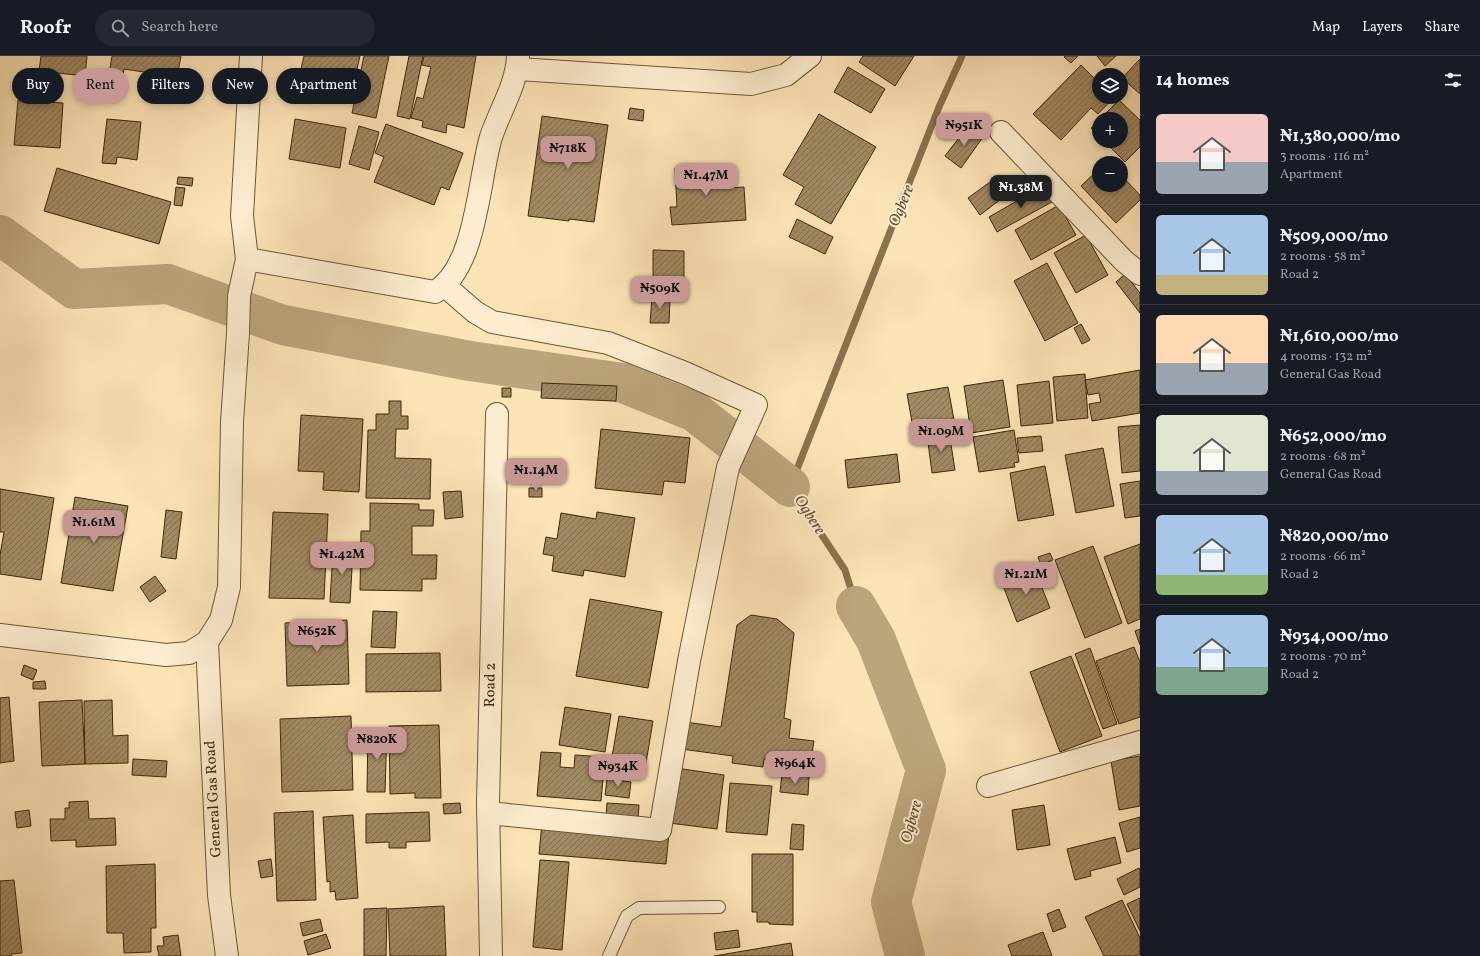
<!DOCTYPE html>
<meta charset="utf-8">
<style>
body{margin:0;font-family:Vollkorn,serif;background:#242831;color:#f1f3f6;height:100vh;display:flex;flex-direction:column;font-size:15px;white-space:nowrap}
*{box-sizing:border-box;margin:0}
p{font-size:13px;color:#9ea1a6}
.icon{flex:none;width:22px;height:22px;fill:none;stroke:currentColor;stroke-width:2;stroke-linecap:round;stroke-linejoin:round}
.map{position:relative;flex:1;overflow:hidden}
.details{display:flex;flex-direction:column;background:#171b24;width:340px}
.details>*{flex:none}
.hud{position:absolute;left:12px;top:12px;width:380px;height:36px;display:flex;gap:8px}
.fabs{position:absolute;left:1092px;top:12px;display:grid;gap:8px}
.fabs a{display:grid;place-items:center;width:36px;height:36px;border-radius:50%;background:#171b24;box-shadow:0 2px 6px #0003;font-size:20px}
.price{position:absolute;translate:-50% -34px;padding:0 9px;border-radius:8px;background:#c59692;color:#111;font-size:13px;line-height:26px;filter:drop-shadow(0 1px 2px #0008)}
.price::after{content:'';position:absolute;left:50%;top:24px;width:12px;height:9px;margin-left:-6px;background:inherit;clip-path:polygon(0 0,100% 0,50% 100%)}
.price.on{background:#222;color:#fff}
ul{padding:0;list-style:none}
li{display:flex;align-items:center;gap:12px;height:100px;padding:0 16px}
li+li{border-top:1px solid #363941}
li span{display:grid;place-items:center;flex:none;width:112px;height:80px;border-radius:6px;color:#555}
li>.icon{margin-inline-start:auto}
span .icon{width:48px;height:48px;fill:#fffc;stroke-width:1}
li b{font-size:17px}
h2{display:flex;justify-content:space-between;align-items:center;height:48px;padding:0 16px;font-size:17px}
.chip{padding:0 14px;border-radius:18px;background:#171b24;box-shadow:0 2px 6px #0003;font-size:14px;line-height:36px}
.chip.on{background:#c59692;color:#111}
header{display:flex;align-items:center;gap:24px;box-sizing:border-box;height:56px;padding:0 20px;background:#171b24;border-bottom:1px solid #363941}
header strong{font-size:19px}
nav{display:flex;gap:22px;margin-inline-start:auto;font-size:14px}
.search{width:280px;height:36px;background:#242831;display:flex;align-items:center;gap:10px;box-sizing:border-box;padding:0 14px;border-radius:22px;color:#9ea1a6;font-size:15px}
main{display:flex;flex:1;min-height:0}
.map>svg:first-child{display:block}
</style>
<header>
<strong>Roofr</strong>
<div class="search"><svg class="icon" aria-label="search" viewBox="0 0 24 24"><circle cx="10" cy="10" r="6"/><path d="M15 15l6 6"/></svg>Search here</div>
<nav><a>Map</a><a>Layers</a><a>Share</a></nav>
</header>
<main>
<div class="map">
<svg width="1140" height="900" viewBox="0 0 1140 900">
<defs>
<pattern id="building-hatch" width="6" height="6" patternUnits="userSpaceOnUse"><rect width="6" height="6" fill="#a18963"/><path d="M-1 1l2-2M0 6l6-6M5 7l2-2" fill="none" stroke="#857050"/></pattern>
</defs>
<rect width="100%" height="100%" fill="#fde4b7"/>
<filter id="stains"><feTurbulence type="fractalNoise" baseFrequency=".005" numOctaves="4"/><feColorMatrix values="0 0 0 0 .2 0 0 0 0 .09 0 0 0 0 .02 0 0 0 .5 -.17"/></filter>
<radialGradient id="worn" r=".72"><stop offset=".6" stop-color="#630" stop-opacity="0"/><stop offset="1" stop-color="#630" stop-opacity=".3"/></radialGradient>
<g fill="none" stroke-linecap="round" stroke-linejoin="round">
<path stroke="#8a724e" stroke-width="7" d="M856 550 845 514 790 431 939 51 962 0"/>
<path stroke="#bca47c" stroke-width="40" d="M0 179 74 233 168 228 283 269 470 305 623 327 695 356 790 431
M856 550 876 584 926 714 891 846 905 900"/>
</g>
<path fill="url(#building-hatch)" stroke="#3e2709" d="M41 0H87L85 20 39 15Z
M112 0H181L177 21 124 13 122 27 108 25Z
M304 0H360L353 30 300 17Z
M364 0H389L376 62 352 57Z
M409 0H423L410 63 397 60Z
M424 0H476L464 72 447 68 446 77 422 71 423 65 411 62 417 41 423 43 431 11 422 9Z
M863 0H914L895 30 859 6Z
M1065 0H1078L1071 7 1064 1Z
M1097 0H1116L1105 10Z
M1140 3V38L1122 22Z
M1081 9 1099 27V41H1114L1098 58 1091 52 1061 84 1033 58Z
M848 11 885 33 871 57 834 36Z
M18 44 63 47 60 92 14 89Z
M1119 44 1140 64V91L1125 106 1104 85H1121V63H1100Z
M630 52 644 54 643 65 628 63Z
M819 58 876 91 831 168 795 148 804 131 783 119Z
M542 60 608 69 594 166 569 163V165L528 160Z
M107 63 141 66 137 104 117 101 116 108 102 107Z
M295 63 346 72 340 112 289 103Z
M1099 64V80L1091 72Z
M386 68 463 97 449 134 441 131 434 149 374 126 384 101 375 97Z
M359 70 379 76 369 114 349 108Z
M968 70 983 81 961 112 945 100Z
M716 109 717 116 727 115 728 132 744 131 746 164 672 169 670 151H677L675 112Z
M57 112 171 146 159 188 44 155Z
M1099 113V129H1121V119L1140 139V144L1116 167 1081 130Z
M178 121 193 122 192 130 177 128Z
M997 121 1009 137 980 159 968 142Z
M1043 130 1052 146 997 176 989 161Z
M176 131 185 132 182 150 174 149Z
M1059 149 1076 179 1031 204 1015 174Z
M797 163 833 181 825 198 789 181Z
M1086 179 1108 219 1076 237 1054 197Z
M653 194 684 195V223L653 222Z
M1047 207 1078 267 1045 285 1014 225Z
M1125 218 1140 237V257L1116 226Z
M652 241 670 242 669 267H650Z
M1081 268 1090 284 1082 288 1074 272Z
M1140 314V357L1092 365 1089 348 1101 346 1099 337 1088 339 1085 324Z
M1085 318 1088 362 1057 365 1053 321Z
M1003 324 1010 371 971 377 964 330Z
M1049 325 1053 367 1021 370 1017 329Z
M542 327 617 330 616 345 541 342Z
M948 331 954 364 913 372 907 338Z
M502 332H511V341H502Z
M389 345H401V360H408V373H396L395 402 431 403 430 443 366 442 368 374H376V358H389Z
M301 359 363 363 359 436 323 434 324 416 298 415Z
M1140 369V415L1122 417 1118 371Z
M601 373 690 382 685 427 664 425 662 439 595 432Z
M1014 374 1019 406 1014 407 1015 411 979 416 973 381Z
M949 376 955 414 932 417 927 379Z
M1041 380 1043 395 1019 397 1017 382Z
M1103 392 1114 450 1076 457 1065 399Z
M897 398 900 426 848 432 845 404Z
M1045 410 1054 459 1018 465 1010 417Z
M526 412 543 413V422H525Z
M1140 425V460L1125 462 1120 428Z
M529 432H542V441H529Z
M0 433 54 442 41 524 0 518V499L4 476H0Z
M461 435 463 461 445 463 443 436Z
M75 441 128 450 113 535 61 527Z
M370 447 419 448V454H434L433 470H412V499H437L436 523H422V535L360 534 361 475H370Z
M166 454 182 456 176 503 161 501Z
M273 456 328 458 324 543 269 542Z
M597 456 635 462 625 521 584 514 583 520 552 515 554 500 543 498 546 481 557 483 561 457 596 463Z
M1140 488V563L1128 568 1104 501Z
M1093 490 1122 567 1085 582 1055 504Z
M333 494 353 495 350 547 330 546Z
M1050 497 1053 504 1041 509 1038 501Z
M1035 514 1050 552 1017 566 1002 527Z
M155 520 166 535 150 546 140 531Z
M590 543 662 556 648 632 576 620Z
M373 555 397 556 395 592 371 591Z
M751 559 777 563 794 577 784 662 791 664 789 682 814 685 810 709 764 703 763 711 732 707 733 700 681 693 685 666 721 671 737 569Z
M347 564 349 628 287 630 285 567Z
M1140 573V589L1135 575Z
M1134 591 1140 606V661L1119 668 1096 605Z
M1090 592 1117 668 1103 673 1075 598Z
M440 597 441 635 366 636V598Z
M1071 600 1102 680 1060 696 1030 616Z
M24 609 37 614 33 624 21 619Z
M45 625 46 633H33V626Z
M9 641 14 705 0 707V642Z
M82 644 85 708 42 710 39 646Z
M112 644 113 680 128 679V707L85 708 84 645Z
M565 651 611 658 605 696 559 689Z
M351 660 353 734 282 736 280 663Z
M619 660 653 665 644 719 610 713Z
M439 669 441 742H415V737L390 738 389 670Z
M368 674H387L385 736H367Z
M541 696 561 697 560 711 574 712 575 699 605 701 601 745 537 740Z
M1140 700V750L1119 754 1111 705Z
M133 703 167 705 166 721 132 719Z
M676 712 724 719 717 773 669 767Z
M782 718 809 721 808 739 780 736Z
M607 723 631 726 629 742 605 739Z
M730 727 772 730 767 779 726 776Z
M88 745 89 763 115 762 116 789 76 791V784L51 785 50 763H65V752H69V746Z
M460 747 461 757 444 758 443 748Z
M607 747 639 749 638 763 606 761Z
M1044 749 1050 789 1017 794 1012 754Z
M29 754 31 770 17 772 15 756Z
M313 755 316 844 277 845 274 757Z
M429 756 430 785 406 786V792H389V786L366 787V758Z
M353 759 358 842 336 844 335 835 330 836V825L327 826 323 761Z
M1140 761V792L1127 796 1119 767Z
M542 767 669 777 666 808 539 798Z
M792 768 804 769 803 794 790 793Z
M1115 781 1121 807 1090 815 1091 820 1075 824 1067 793Z
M752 798H793V869L769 868V866H757V856H752Z
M271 803 273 820 261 822 258 805Z
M540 804 569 806 562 894 533 891Z
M155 808 156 872H151V896L124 897 123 877H107L106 810Z
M1139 812 1140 815V831L1124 839 1117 823Z
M14 824 22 897 11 898 12 900H0V825Z
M1140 842V875L1127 848Z
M1122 844 1140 882V898L1137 900H1104L1085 861Z
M444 850 446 900H390L388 853Z
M387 852 386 900H364V853Z
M1059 853 1066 871 1053 876 1047 858Z
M320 863 323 875 303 880 300 867Z
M738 874 740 891 716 894 714 877Z
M1043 876 1052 900H1012L1008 889Z
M326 878 331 892 308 899 304 885Z
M178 879 181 900H159L157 890H164L163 881Z
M791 887 793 900H714Z"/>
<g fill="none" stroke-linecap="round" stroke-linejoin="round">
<defs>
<path id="service" d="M609 900 627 860 639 852 719 851"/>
<path id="minor" d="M518 13 751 28 786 19 810 0
M1001 76 1124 205 1140 218
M247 203 435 236C477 211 478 125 491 81 500 54 517 28 518 0
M445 230 475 256 492 266 608 287 685 317 756 349 728 411 689 605 660 774 488 757
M207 586 219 839 227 900
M988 730 1140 686
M491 900 488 747 497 358"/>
<path id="tertiary" d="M0 579 166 599 189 597 207 586 221 564 229 531 232 366 238 277 239 240 247 203 242 160 251 0"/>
</defs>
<use href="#service" stroke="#6e5634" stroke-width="14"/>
<use href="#minor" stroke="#6e5634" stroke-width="24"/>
<use href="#tertiary" stroke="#6e5634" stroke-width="24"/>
<use href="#service" stroke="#feedd0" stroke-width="12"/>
<use href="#minor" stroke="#feedd0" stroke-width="22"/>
<use href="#tertiary" stroke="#feedd0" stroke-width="22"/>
</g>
<g text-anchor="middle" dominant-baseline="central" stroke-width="4" stroke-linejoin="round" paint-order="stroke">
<g font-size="15" fill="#3e2709" stroke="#feedd0">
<text transform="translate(491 629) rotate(-89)">Road 2</text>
<text transform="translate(214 743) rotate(-93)">General Gas Road</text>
</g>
<g font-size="16" font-style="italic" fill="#644c2c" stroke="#feedd0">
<text transform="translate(902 150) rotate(-68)">Ogbere</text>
<text transform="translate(809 459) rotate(57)">Ogbere</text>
<text transform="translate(912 766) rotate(-75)">Ogbere</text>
</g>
</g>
<rect width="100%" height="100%" filter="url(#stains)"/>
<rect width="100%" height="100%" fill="url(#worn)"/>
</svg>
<div class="fabs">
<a><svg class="icon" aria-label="layers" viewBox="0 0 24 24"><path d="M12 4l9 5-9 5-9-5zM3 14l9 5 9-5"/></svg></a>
<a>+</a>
<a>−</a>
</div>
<b class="price" style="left:964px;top:91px">₦951K</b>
<b class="price" style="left:568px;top:114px">₦718K</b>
<b class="price" style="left:706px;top:141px">₦1.47M</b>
<b class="price on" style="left:1021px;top:153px">₦1.38M</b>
<b class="price" style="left:660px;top:254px">₦509K</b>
<b class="price" style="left:941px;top:397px">₦1.09M</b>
<b class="price" style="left:536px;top:436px">₦1.14M</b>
<b class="price" style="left:94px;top:488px">₦1.61M</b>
<b class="price" style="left:342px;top:520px">₦1.42M</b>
<b class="price" style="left:1026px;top:540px">₦1.21M</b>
<b class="price" style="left:317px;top:597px">₦652K</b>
<b class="price" style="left:377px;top:705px">₦820K</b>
<b class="price" style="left:795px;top:729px">₦964K</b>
<b class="price" style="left:618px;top:732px">₦934K</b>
<div class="hud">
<a class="chip">Buy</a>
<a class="chip on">Rent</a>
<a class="chip">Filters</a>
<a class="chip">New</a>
<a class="chip">Apartment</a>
</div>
</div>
<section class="details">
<h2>14 homes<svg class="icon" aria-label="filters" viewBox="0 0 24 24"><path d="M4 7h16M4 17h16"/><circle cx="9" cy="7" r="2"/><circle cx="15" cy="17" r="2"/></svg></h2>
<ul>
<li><span style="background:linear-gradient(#f6c9c9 60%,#9aa5b1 0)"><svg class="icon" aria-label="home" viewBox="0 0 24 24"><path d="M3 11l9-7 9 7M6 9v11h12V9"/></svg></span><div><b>₦1,380,000/mo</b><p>3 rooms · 116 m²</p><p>Apartment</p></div></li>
<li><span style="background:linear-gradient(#a9c7e8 75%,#c2b280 0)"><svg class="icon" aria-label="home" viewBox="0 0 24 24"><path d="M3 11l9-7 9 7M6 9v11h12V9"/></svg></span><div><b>₦509,000/mo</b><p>2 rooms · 58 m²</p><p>Road 2</p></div></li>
<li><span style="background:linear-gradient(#ffd9b3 60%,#9aa5b1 0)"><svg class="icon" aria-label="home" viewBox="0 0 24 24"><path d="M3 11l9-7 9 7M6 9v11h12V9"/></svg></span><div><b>₦1,610,000/mo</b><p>4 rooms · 132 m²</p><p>General Gas Road</p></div></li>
<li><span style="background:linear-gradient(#dfe7d0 70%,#9aa5b1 0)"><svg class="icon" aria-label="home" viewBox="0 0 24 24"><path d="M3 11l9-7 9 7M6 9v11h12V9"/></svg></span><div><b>₦652,000/mo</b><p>2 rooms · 68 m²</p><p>General Gas Road</p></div></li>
<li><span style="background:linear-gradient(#a9c7e8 75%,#8fb573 0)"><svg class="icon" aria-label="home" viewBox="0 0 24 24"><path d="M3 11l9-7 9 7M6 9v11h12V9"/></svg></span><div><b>₦820,000/mo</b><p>2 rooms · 66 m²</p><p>Road 2</p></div></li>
<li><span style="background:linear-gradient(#a9c7e8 65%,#7fa58c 0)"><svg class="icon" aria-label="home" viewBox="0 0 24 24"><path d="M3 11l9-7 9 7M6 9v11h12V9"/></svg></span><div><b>₦934,000/mo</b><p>2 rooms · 70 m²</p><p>Road 2</p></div></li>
</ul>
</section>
</main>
